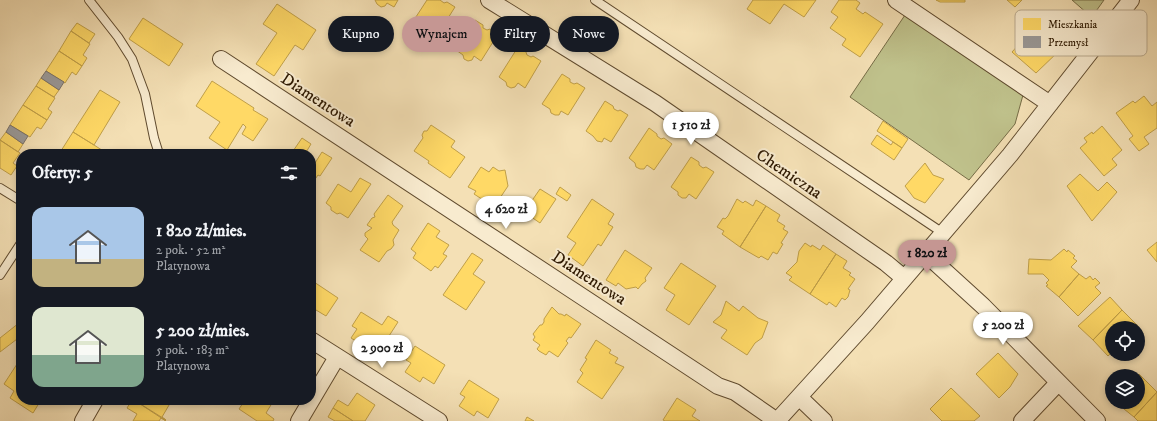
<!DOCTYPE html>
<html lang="pl">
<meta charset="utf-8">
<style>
body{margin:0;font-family:"IM FELL DW Pica",serif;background:#20242c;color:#f1f3f6;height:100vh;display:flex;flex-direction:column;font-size:15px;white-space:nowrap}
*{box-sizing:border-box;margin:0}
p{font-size:13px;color:#9ea1a6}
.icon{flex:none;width:22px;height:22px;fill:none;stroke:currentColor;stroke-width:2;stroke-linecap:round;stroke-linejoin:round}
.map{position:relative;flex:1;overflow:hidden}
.side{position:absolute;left:16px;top:149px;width:300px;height:256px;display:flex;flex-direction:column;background:#171b24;border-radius:16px;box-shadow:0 2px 6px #0003}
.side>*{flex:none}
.hud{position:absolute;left:328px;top:16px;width:380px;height:36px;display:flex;gap:8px}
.buttons{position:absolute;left:1105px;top:321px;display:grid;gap:8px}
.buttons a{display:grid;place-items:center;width:40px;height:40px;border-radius:50%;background:#171b24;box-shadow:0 2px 6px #0003;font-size:20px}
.price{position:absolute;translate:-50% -34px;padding:0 9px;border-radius:14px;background:#fff;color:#222;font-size:13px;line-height:26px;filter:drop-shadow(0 1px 2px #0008)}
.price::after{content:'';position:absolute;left:50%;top:24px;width:12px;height:9px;margin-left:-6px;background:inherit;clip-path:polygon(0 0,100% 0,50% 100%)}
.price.current{background:#c59692;color:#111}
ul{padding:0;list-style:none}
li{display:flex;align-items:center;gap:12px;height:100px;padding:0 16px}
li span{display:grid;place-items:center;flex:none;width:112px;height:80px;border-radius:12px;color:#555}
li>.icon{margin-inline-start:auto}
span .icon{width:48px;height:48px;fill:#fffc;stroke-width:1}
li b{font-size:17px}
h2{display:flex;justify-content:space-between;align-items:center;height:48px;padding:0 16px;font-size:17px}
.pill{padding:0 14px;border-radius:18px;background:#171b24;box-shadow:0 2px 6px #0003;font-size:14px;line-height:36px}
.pill.current{background:#c59692;color:#111}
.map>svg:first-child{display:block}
</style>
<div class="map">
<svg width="1157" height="421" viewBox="0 0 1157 421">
<rect width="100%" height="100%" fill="#f4e0b5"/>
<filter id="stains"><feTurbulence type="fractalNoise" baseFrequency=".005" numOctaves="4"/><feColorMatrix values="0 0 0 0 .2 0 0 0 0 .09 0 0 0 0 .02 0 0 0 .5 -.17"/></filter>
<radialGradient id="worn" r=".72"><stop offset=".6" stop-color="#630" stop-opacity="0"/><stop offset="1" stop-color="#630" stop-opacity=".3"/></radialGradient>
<path fill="#bfc18b" stroke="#766c46" d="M1072 0H1104L1089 21 1086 19 1088 14Z
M905 15 1023 95 1015 124 969 180 850 97Z"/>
<path fill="#ffd966" stroke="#c09f48" d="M375 0H398L394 7 387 3 385 6 381 7 377 4Z
M427 0H440L444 3 447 2 455 7 438 34 431 29 429 33 425 34 421 31 420 28 412 23Z
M753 0H816L804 17 784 4 770 24 747 9Z
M839 0H856L860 3 856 9 863 14 865 12 883 24 860 57 842 45 846 39 830 28 838 17 831 12Z
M936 0H965V2H940Z
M1007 0H1022L1015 7Z
M277 4 316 30 303 50 295 45 274 76 256 64 277 33 263 24Z
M143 18 183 44 169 66 129 39Z
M1043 18 1051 25 1054 21 1063 28 1059 32 1067 39 1058 49 1060 50 1036 73 1012 52Z
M475 20 483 25V28L487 30 490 29 498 34 481 61 474 56 472 60 468 61 464 59 463 55 456 50Z
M77 23 95 34 89 43 71 31Z
M71 31 90 44 83 55 87 58 82 66 59 51Z
M518 47 526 52 527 55 531 57 533 56 541 61 525 88 518 83 515 87 511 88 507 86 506 82 499 77Z
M59 51 82 66 76 75 72 72 65 83 46 71Z
M562 74 570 79V82L574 84 577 83 585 88 568 115 561 111 559 115H555L551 113 550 109 542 104Z
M41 78 59 90 54 97 36 86Z
M212 81 254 108 253 110 268 119 253 141 242 134 246 127 243 124 227 150 209 138 220 122 196 106Z
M36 86 55 98 48 109 52 112 47 120 23 105Z
M100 90 120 102 94 145 73 132Z
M1144 96 1152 106 1157 102V128L1144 137 1149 144 1139 151 1129 139 1133 136 1116 113 1133 101 1135 103Z
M605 101 613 106 614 109 618 111 620 110 628 115 611 142 604 138 602 142 597 141 593 136 586 131Z
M23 105 47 120 41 129 37 127 30 137 10 125Z
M883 121 908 139 902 148 877 131Z
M431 125 455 141 451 147 465 157 450 178 428 163 429 161 414 151 423 138 422 135 424 131H427Z
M1102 126 1122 150 1112 159 1117 165 1104 176 1080 148 1087 142 1084 138 1092 132 1093 134Z
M649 128 657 134V136L661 139 664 138 672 144 654 170 647 165 644 169H640L636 167 635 163 629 158Z
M6 132 23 144 18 152 0 140Z
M73 132 94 145 108 154H59Z
M877 135 891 145 893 142 902 148 894 160 871 144Z
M302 138 311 144 305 154H291Z
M0 140 20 153 13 163 17 166 11 175 0 168Z
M322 152 332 158 320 176 318 175 311 185V160L315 163Z
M691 157 699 162V165L703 168 706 167 714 172 696 199 689 194 686 198H682L678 195V192L671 187Z
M925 163 933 175 944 179 925 203 914 198 905 186Z
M481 167 489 172 493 167 499 171 505 170 508 186 494 207 474 194 476 191 468 187Z
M1080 174 1098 191 1107 182 1117 192 1092 221 1067 186Z
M360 178 371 184 348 218 340 213 337 214 331 210V207L326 203 338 184 351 192Z
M560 187 571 195 567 201 556 194Z
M540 189 556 199 540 223 524 212Z
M388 195 403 206 392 222 393 225 399 230 393 240 394 245 391 249 387 251 379 262 360 250 368 239 365 236V233L372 228 367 225 372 218 375 217 374 214Z
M592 199 614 214 608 224 613 227 601 246 598 244 583 266 568 255 576 243 567 237Z
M737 199 743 203 745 201 753 206 756 200 766 206 740 247 722 234 724 231 717 227 723 218 725 219 728 216Z
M766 206 780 215 777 221 785 226 783 229 788 232 781 243 783 244 777 254 773 252 768 260 761 256 759 258 740 247Z
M428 223 440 231 436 237 449 245 443 254 447 256 438 268 435 266 431 271 413 258 416 253 411 249Z
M1157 242V262L1147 250Z
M805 243 811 247 812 245 820 250 823 245 836 254 810 294 789 280 792 277 786 273 797 262 799 251Z
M1064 249 1067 252 1068 250 1075 256 1073 258 1077 261 1071 267 1079 274 1059 297 1046 286 1048 285 1046 283 1049 280 1043 274H1028L1029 259 1051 260Z
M625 250 652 268 645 278 646 281 642 284 638 289 636 287 626 289 618 283 616 286 606 280Z
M472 253 483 260 473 274 485 282 466 310 443 295Z
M836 254 847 261 843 268 851 273 849 275 855 279 848 289 850 290 848 297 845 300 842 298 836 307 829 302 827 305 810 294Z
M681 263 716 286 689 325 666 310 675 295 664 288Z
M1079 274 1086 279 1090 276 1093 280 1095 278 1100 283 1095 287 1101 293 1078 316 1059 297Z
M311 280 338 298 326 316 316 310 313 314 311 313Z
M1110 297 1122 310 1093 340 1078 326Z
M726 301 739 311 743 306 758 318 768 322 762 338 755 343 747 355 721 338 727 330 713 322 721 315Z
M552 307 559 314H561L565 316 566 314 581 324 571 338 569 337 566 341 568 343 558 357 549 351 546 355 539 351 537 349 540 345 533 340 535 337 533 334 540 325H542L544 322V319Z
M1122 310 1138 326 1136 328H1112V352L1108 356 1093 340Z
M361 312 382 325 388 316 398 322 380 350 370 343 367 348 351 338 357 329 352 326Z
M19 323 21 326V336L0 352V338Z
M596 340 611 350 609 353 618 358 615 363 624 367 602 399 577 382 583 373 580 370 587 359 585 358Z
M415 346 445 365 434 384 423 377 420 382 405 372 411 363 406 360Z
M998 353 1018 374 1010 387 999 398 976 374Z
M19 361 21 362V400H41L33 413 10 398 14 391 4 384Z
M1139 374 1157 392 1134 417 1119 405 1123 402H1138V376Z
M469 380 499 399 488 418 477 411 474 416 459 406 465 397 460 394Z
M951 388 980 416 974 421H942L930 409Z
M1157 392V421H1138L1134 417Z
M357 393 375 405 365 421H353L333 408 338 400 348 406Z
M677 398 696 410 692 416 700 421H665L663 420Z
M132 400H134L166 421 161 418 159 421H133L137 414 127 408Z
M134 400H172L162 417 166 420Z
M245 400H274L266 413 274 419 273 421H257L239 409Z
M333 408 353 421H335L328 417Z
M527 417 534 421H525Z"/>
<path fill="#999" stroke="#79726b" d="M46 71 64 82 59 90 41 78Z
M10 125 28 136 23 144 6 132Z"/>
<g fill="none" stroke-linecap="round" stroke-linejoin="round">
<defs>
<path id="service" d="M89 0 118 37 132 59 145 94 154 138 159 154
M595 0 943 233
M0 188 21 201
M0 275 21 243"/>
<path id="minor" d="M489 0 655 103 886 263 904 278
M896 0 1050 104
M221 59 718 386 735 392 777 421
M926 254 983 306 1097 421
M311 340 439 421
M799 397 824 421
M83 421 95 400
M299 421 337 357
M777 421 867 322 1010 155 1131 0
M1022 421 1058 383"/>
</defs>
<use href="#service" stroke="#5f4a2e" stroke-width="10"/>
<use href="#minor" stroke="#5f4a2e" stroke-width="18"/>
<use href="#service" stroke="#f8ebcf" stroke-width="8"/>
<use href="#minor" stroke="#f8ebcf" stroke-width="16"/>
</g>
<g text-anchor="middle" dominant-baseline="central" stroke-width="4" stroke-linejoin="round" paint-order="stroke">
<g font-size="17" fill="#2d1801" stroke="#f8ebcf">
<text transform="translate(318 100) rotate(33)">Diamentowa</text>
<text transform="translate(789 174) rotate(34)">Chemiczna</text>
<text transform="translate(589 278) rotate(33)">Diamentowa</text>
</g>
</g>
<rect x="1015" y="10" width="132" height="46" rx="6" fill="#f8ebcf" stroke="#bbac91" stroke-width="1"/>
<rect x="1023" y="18" width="18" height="12" fill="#ffd966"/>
<rect x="1023" y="36" width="18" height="12" fill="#999"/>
<g font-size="11" fill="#2d1801">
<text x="1048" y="28">Mieszkania</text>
<text x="1048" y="46">Przemysł</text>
</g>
<rect width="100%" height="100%" filter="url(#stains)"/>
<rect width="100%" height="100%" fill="url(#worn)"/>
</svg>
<div class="buttons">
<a><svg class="icon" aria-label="locate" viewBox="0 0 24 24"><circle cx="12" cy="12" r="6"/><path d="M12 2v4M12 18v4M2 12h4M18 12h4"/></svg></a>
<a><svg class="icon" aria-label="layers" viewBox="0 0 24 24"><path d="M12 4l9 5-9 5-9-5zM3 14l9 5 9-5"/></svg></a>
</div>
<b class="price" style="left:691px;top:146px">1 510 zł</b>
<b class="price" style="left:506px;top:230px">4 620 zł</b>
<b class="price current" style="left:927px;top:274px">1 820 zł</b>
<b class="price" style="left:1003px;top:346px">5 200 zł</b>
<b class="price" style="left:382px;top:369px">2 900 zł</b>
<div class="hud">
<a class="pill">Kupno</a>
<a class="pill current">Wynajem</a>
<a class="pill">Filtry</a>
<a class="pill">Nowe</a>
</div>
<section class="side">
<h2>Oferty: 5<svg class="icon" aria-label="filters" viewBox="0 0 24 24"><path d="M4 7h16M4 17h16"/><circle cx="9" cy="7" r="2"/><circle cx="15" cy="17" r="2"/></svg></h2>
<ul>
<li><span style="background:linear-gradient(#a9c7e8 65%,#c2b280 0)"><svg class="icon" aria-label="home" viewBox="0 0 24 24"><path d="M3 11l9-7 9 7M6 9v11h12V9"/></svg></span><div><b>1 820 zł/mies.</b><p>2 pok. · 52 m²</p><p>Platynowa</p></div></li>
<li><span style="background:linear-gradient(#dfe7d0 60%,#7fa58c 0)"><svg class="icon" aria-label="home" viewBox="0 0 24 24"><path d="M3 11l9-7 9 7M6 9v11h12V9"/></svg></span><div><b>5 200 zł/mies.</b><p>5 pok. · 183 m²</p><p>Platynowa</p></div></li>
</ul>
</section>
</div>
